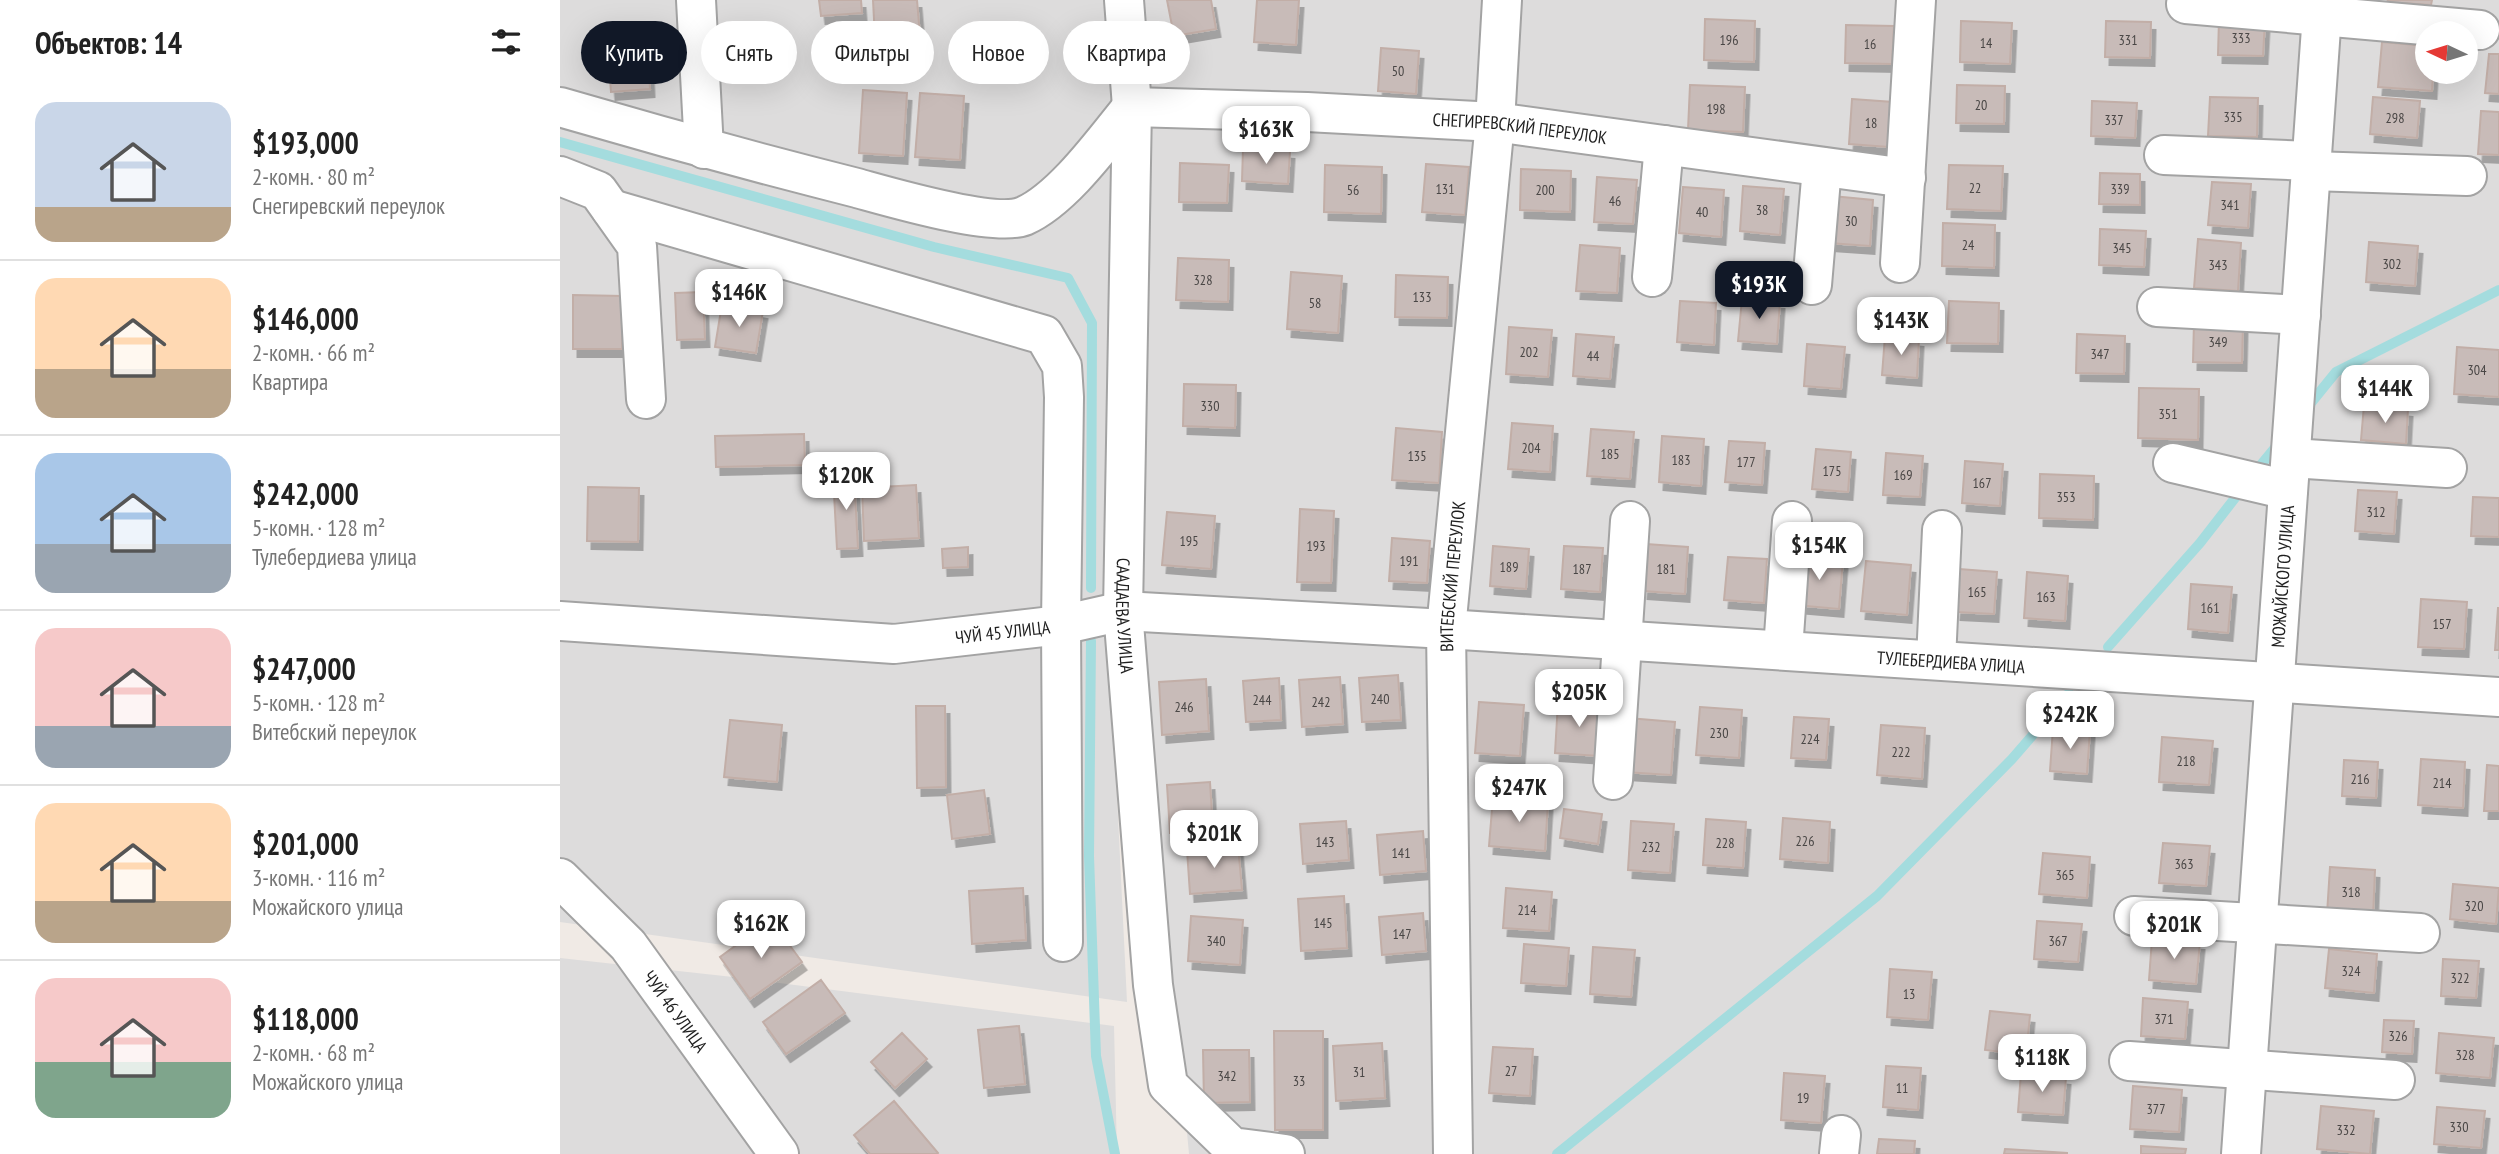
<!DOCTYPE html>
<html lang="ru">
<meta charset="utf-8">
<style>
body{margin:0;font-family:"PT Sans Narrow",sans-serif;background:#f2f2f2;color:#222;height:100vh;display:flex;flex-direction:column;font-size:26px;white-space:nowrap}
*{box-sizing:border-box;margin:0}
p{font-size:23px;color:#767676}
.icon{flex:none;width:38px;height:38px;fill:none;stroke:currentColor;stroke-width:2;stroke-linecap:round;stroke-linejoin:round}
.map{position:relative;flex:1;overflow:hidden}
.details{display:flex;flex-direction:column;background:#fff;width:560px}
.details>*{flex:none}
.hud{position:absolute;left:21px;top:21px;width:665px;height:63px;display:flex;gap:14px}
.needle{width:46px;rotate:274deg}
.tools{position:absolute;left:1855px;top:21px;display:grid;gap:14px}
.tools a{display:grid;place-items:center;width:63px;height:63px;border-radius:50%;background:#fff;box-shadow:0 7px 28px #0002;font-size:35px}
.price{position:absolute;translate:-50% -60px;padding:0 16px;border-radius:14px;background:#fff;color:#222;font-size:23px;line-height:46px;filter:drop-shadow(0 2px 4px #0008)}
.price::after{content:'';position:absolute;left:50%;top:42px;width:21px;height:16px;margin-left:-10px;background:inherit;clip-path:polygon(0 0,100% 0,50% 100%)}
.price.active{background:#111827;color:#fff}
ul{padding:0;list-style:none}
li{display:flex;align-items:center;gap:21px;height:175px;padding:0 35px}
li+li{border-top:2px solid #e0e0e0}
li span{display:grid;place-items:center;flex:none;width:196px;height:140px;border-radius:21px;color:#555}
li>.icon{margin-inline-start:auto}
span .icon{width:84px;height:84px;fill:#fffc;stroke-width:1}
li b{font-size:30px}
h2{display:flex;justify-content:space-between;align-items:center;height:84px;padding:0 35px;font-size:30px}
.pill{padding:0 24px;border-radius:32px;background:#fff;box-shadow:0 7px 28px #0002;font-size:24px;line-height:63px}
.pill.active{background:#111827;color:#fff}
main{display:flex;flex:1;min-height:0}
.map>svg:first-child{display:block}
</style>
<main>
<section class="details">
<h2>Объектов: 14<svg class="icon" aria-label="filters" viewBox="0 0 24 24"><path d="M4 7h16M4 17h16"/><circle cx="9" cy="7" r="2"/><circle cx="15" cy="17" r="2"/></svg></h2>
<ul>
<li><span style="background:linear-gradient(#c9d6e8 75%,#b9a48a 0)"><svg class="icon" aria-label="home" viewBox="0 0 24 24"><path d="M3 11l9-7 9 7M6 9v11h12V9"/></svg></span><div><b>$193,000</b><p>2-комн. · 80 m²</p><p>Снегиревский переулок</p></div></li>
<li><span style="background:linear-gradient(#ffd9b3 65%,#b9a48a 0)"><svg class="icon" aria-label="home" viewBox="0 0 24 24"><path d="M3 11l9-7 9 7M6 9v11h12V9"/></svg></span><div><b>$146,000</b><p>2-комн. · 66 m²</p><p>Квартира</p></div></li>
<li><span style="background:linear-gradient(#a9c7e8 65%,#9aa5b1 0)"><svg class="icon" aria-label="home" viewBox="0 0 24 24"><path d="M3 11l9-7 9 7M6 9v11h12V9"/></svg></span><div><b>$242,000</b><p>5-комн. · 128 m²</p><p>Тулебердиева улица</p></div></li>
<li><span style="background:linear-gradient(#f6c9c9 70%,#9aa5b1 0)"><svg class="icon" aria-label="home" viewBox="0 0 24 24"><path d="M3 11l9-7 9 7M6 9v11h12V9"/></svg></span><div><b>$247,000</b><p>5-комн. · 128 m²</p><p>Витебский переулок</p></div></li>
<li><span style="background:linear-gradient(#ffd9b3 70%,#b9a48a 0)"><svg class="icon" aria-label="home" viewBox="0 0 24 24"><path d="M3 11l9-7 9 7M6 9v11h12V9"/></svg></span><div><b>$201,000</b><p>3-комн. · 116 m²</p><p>Можайского улица</p></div></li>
<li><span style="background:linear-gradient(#f6c9c9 60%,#7fa58c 0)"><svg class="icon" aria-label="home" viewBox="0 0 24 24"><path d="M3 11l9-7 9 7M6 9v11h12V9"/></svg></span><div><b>$118,000</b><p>2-комн. · 68 m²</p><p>Можайского улица</p></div></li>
</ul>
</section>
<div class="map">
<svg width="1939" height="1154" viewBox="0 0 1939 1154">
<defs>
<filter id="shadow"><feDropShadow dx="4.5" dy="8" stdDeviation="0" flood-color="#0004"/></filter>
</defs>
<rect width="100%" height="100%" fill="#f0eae5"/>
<path fill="#dddcdc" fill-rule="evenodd" d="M0 0H547L553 80 546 569 567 1002 0 922Z
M582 0H1939V1154H629L577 590ZM1867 33H1906V72H1867Z
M0 958 173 977 554 1026 557 1154H0Z"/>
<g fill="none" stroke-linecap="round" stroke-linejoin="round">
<path stroke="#a4dcde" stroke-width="10" d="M0 142 374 247 508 278 532 323 531 588
M1746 409 1776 372 1939 290
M1695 472 1719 443
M531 641 529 856 536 1056 555 1154
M1548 647 1640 543 1682 489
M997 1154 1317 896 1452 759 1509 693"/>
</g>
<path fill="#c8bbb8" stroke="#c2aea7" stroke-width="2" filter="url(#shadow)" d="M259 0H301L302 13 261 16Z
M313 0H357L360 36 315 39Z
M607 0H651L656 29 614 36Z
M697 0H739L736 45 694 42Z
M1828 0H1872L1871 5 1827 2Z
M1145 19 1195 21 1194 62 1144 60Z
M1659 19 1705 21 1703 56 1658 55Z
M1401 21 1452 23 1450 64 1400 62Z
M1546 21 1591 22 1590 58 1545 57Z
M1286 25 1334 26 1332 64 1285 63Z
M1822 42 1867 46V72H1873L1872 91 1818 87Z
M821 48 859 51 856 94 818 91Z
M88 52 90 89 51 92 48 55Z
M1929 54H1939V94L1925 93Z
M1130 85 1185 87 1183 132 1128 130Z
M1397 85 1445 86 1444 124 1396 123Z
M303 90 347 93 343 156 299 153Z
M360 93 404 96 400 160 355 157Z
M1650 97 1698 98 1697 137 1648 136Z
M1813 97 1860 101 1857 138 1810 134Z
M1292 99 1333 102 1329 147 1289 144Z
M1532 101 1577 103 1575 138 1531 136Z
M1921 111 1939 112V155L1918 154Z
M683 148 730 151 728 184 682 181Z
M620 163 669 165 667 203 619 202Z
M866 164 909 167 905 215 862 212Z
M765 165 822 167 821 214 764 212Z
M1389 165 1443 166 1441 211 1387 209Z
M961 169 1011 171 1010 212 960 210Z
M1540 173 1580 174V205L1539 204Z
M1037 177 1077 180 1073 224 1034 222Z
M1652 182 1691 184 1688 228 1648 225Z
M1183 186 1224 189 1220 235 1180 231Z
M1123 187 1164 190 1161 237 1119 233Z
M1272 196 1313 200 1310 246 1269 243Z
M1383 223 1435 225 1434 268 1382 266Z
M1540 229 1586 231 1584 267 1539 265Z
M1638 239 1681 243 1678 291 1634 288Z
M1809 242 1858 246 1855 286 1806 282Z
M1020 245 1060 248 1057 293 1016 291Z
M618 258 669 260 668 302 616 300Z
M731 272 782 276 778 333 727 329Z
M836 275 888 277 887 318 835 317Z
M143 292 145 339 117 340 115 293Z
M13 295 63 296 62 349H13Z
M1182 299 1220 301 1217 344 1178 341Z
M1120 301 1156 303 1154 345 1117 342Z
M1389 301 1439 303 1438 344 1387 343Z
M162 304 203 311 196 353 155 347Z
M1634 322 1683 323 1682 363 1633 362Z
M949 327 992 330 988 377 946 374Z
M1016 334 1054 337 1050 379 1013 376Z
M1517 334 1565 336 1564 374 1516 373Z
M1325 336 1359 339 1357 378 1322 375Z
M1247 344 1285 347 1281 389 1244 386Z
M1897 347 1939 350V397L1894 394Z
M624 384 676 385 675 428 623 426Z
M1579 388 1639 389 1638 440 1578 438Z
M1804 405 1848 409 1846 444 1801 440Z
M952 423 993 426 990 472 948 469Z
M836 428 882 432 879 483 832 480Z
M1031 429 1074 432 1070 479 1027 476Z
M244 434 245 465 156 467 155 436Z
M1102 436 1144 439 1141 486 1099 482Z
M1169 441 1205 443 1202 485 1165 482Z
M1256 449 1291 452 1288 492 1252 489Z
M1326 453 1363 456 1360 497 1323 495Z
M1405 461 1443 464 1440 506 1402 503Z
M294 474 298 548 277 549 273 475Z
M1480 474 1534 476 1533 520 1479 518Z
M356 485 359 538 304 541 302 488Z
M28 487 79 488 78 542 27 541Z
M1798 490 1837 492 1834 534 1795 531Z
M1913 497 1939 498V537L1911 536Z
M740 509 774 511 771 583 737 582Z
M607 512 655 516 651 569 602 565Z
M832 538 870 541 867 583 829 581Z
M1086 544 1128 547 1125 594 1083 591Z
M933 546 969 549 966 589 930 586Z
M1004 546 1043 548 1040 592 1001 589Z
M408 547V567L383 568 382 549Z
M1239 556 1283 560 1279 609 1235 605Z
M1168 557 1207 559 1204 603 1164 600Z
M1306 561 1351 565 1347 615 1301 611Z
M1399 569 1437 572 1434 614 1396 612Z
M1467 572 1508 576 1505 621 1464 618Z
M1631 584 1672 587 1668 633 1628 629Z
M1861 599 1907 602 1904 649 1858 647Z
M1938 608H1939V650H1935Z
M838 675 841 720 802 722 799 678Z
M780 677 783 724 742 727 739 680Z
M719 678 721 720 686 722 683 681Z
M646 679 649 731 602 735 599 682Z
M919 702 964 705 960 756 915 753Z
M998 702 1042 705 1039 756 995 753Z
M356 706H385L386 787 357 788Z
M1140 707 1182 710 1179 758 1136 755Z
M1234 717 1269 719 1266 760 1231 758Z
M1068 718 1115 722 1111 775 1064 772Z
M170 720 222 725 217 782 164 777Z
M1321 725 1365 728 1362 779 1317 775Z
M1493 728 1530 730 1527 774 1490 771Z
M1602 737 1653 741 1649 785 1599 782Z
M1861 759 1905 762 1903 808 1858 805Z
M1784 760 1818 762 1816 798 1782 796Z
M1927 765 1939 766V811H1924Z
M650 782 653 831 610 833 607 785Z
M424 790 430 834 392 839 387 795Z
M933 797 988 802 985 851 929 846Z
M1004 809 1042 814 1038 844 1000 838Z
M1223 818 1270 822 1268 863 1220 859Z
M1146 819 1186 822 1183 868 1143 865Z
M786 821 789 860 743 864 740 824Z
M1071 821 1114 824 1110 873 1068 870Z
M863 831 866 871 820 875 817 835Z
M1603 843 1650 846 1646 886 1599 883Z
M678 845 682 890 630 894 627 850Z
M1483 853 1530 857 1527 898 1479 894Z
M1770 867 1815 870 1813 917 1767 914Z
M1893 884 1939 888 1936 924 1890 919Z
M463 888 466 940 412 944 409 891Z
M946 888 992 892 989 931 943 928Z
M784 896 787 948 741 951 738 899Z
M863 913 866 951 822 955 819 917Z
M631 916 683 920 680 965 628 961Z
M211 920 242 962 190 999 160 957Z
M1477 921 1522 924 1518 962 1474 959Z
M1592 939 1640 942 1636 984 1589 980Z
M964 944 1009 948 1006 986 961 983Z
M1033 947 1075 950 1071 997 1030 994Z
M1769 949 1817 954 1814 993 1765 988Z
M1883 959 1919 961 1916 998 1881 996Z
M1330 969 1372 972 1368 1020 1327 1017Z
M261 980 285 1013 226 1054 203 1022Z
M1583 998 1628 1002 1625 1039 1581 1036Z
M1430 1011 1470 1015 1466 1055 1425 1050Z
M1824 1020 1854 1021 1852 1054 1822 1052Z
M459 1026 465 1084 424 1088 418 1030Z
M714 1031H763V1130H715Z
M342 1033 367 1059 335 1088 311 1062Z
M1879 1033 1934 1038 1930 1078 1876 1073Z
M822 1043 825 1098 776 1101 773 1046Z
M933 1047 973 1049 970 1096 929 1093Z
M643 1050H689L690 1102 644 1103Z
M1326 1066 1361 1068 1358 1110 1323 1107Z
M1224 1073 1265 1076 1261 1123 1221 1120Z
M1461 1073 1506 1077 1503 1115 1458 1112Z
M1573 1086 1622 1090 1619 1132 1570 1129Z
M334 1101 378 1153 377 1154H310L294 1135Z
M1761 1106 1814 1111 1810 1154 1757 1149Z
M1877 1107 1925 1111 1921 1148 1874 1144Z
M1319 1139 1355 1141 1354 1154H1317Z
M1581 1146 1626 1149 1625 1154H1581Z
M1445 1149 1507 1153V1154H1444Z"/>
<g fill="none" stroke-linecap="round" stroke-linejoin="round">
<defs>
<g id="minor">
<path d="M136 0 144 149"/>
<path id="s1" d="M564 0 572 107 563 611 593 985 608 1085 672 1147 725 1154"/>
<path d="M1626 4 1920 30"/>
<path id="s2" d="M0 107C99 136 198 163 297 188 330 197 435 228 464 216 503 199 545 140 572 107L747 112 935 122 1346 178"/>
<path d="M1604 155 1751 161"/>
<path d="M1751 171 1907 176"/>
<path d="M0 176 38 191 77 246 86 399"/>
<path d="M51 209 484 335 502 366 504 397 501 625 503 942"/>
<path d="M1340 263 1356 0"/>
<path d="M1092 277 1104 145"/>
<path d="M1252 285 1262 167"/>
<path d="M1597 307 1741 315"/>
<path d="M1731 458 1887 468"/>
<path d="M1613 463 1728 490"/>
<path id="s3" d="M0 621 334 644 501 625 563 611 886 629 1939 697"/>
<path d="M1223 650 1232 521"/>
<path d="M1376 660 1382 530"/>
<path d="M1053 780 1070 521"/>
<path id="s4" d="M0 878 68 945 219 1154"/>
<path d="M1574 916 1860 933"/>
<path d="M1569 1061 1835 1080"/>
<path id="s5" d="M893 1154 886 629 935 122 942 0"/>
<path d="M1279 1154 1281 1135"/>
<path id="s6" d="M1681 1154 1763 0"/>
</g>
</defs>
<use href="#minor" stroke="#a3a3a3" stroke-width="42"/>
<use href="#minor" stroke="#fff" stroke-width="38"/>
</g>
<g text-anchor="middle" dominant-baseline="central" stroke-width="5" stroke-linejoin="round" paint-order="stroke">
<g font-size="14" fill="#494645">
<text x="1681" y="38">333</text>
<text x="1169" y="40">196</text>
<text x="1568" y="40">331</text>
<text x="1426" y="43">14</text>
<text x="1310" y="44">16</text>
<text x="838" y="71">50</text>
<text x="1421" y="105">20</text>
<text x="1156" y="109">198</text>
<text x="1673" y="117">335</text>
<text x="1835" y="118">298</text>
<text x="1554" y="120">337</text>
<text x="1311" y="123">18</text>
<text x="1415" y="188">22</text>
<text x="885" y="189">131</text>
<text x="1560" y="189">339</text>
<text x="793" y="190">56</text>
<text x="985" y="190">200</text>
<text x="1055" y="201">46</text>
<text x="1670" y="205">341</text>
<text x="1202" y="210">38</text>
<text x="1142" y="212">40</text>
<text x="1291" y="221">30</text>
<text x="1408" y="245">24</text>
<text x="1562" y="248">345</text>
<text x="1832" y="264">302</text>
<text x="1658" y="265">343</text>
<text x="643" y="280">328</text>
<text x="862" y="297">133</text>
<text x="755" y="303">58</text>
<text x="1658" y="342">349</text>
<text x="969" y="352">202</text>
<text x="1540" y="354">347</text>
<text x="1033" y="356">44</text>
<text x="1917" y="370">304</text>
<text x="650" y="406">330</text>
<text x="1608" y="414">351</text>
<text x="971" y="448">204</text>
<text x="1050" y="454">185</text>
<text x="857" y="456">135</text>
<text x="1121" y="460">183</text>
<text x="1186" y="462">177</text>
<text x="1272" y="471">175</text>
<text x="1343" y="475">169</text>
<text x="1422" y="483">167</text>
<text x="1506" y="497">353</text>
<text x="1816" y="512">312</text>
<text x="629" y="541">195</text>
<text x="756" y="546">193</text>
<text x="849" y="561">191</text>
<text x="949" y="567">189</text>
<text x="1022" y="569">187</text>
<text x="1106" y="569">181</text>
<text x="1417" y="592">165</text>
<text x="1486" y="597">163</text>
<text x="1650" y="608">161</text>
<text x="1882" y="624">157</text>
<text x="820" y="699">240</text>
<text x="702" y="700">244</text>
<text x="761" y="702">242</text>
<text x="624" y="707">246</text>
<text x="1159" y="733">230</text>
<text x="1250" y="739">224</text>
<text x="1341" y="752">222</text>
<text x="1626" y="761">218</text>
<text x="1800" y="779">216</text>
<text x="1882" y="783">214</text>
<text x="1245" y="841">226</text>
<text x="765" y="842">143</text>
<text x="1165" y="843">228</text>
<text x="1091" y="847">232</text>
<text x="841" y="853">141</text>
<text x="1624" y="864">363</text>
<text x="1505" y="875">365</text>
<text x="1791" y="892">318</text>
<text x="1914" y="906">320</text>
<text x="967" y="910">214</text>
<text x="763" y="923">145</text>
<text x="842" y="934">147</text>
<text x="656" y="941">340</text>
<text x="1498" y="941">367</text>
<text x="1791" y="971">324</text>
<text x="1900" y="978">322</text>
<text x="1349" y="994">13</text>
<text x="1604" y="1019">371</text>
<text x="1838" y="1036">326</text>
<text x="1905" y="1055">328</text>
<text x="951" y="1071">27</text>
<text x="799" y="1072">31</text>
<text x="667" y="1076">342</text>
<text x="739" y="1081">33</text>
<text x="1342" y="1088">11</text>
<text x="1243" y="1098">19</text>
<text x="1596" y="1109">377</text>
<text x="1899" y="1127">330</text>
<text x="1786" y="1130">332</text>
</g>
<g font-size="18" fill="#1f1f1f" stroke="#fff">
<text stroke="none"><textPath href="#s2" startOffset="1022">СНЕГИРЕВСКИЙ ПЕРЕУЛОК</textPath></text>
<text stroke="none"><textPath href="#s5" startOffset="578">ВИТЕБСКИЙ ПЕРЕУЛОК</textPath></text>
<text stroke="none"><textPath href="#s6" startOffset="579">МОЖАЙСКОГО УЛИЦА</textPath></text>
<text stroke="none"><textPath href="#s1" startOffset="616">СААДАЕВА УЛИЦА</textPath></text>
<text stroke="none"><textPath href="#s3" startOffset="444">ЧУЙ 45 УЛИЦА</textPath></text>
<text stroke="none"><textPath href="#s3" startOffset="1396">ТУЛЕБЕРДИЕВА УЛИЦА</textPath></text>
<text stroke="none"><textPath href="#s4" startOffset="177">ЧУЙ 46 УЛИЦА</textPath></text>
</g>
</g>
</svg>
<div class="tools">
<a><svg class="needle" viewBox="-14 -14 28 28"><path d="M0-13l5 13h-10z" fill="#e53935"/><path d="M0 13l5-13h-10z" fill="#767676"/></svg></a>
</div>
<b class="price" style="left:706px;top:166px">$163K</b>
<b class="price active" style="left:1199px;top:321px">$193K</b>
<b class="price" style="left:179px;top:329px">$146K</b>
<b class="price" style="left:1341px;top:357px">$143K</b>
<b class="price" style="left:1825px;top:425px">$144K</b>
<b class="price" style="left:286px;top:512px">$120K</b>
<b class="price" style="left:1259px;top:582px">$154K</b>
<b class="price" style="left:1019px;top:729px">$205K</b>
<b class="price" style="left:1510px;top:751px">$242K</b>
<b class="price" style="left:959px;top:824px">$247K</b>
<b class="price" style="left:654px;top:870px">$201K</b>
<b class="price" style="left:201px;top:960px">$162K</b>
<b class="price" style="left:1614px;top:961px">$201K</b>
<b class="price" style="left:1482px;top:1094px">$118K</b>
<div class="hud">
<a class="pill active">Купить</a>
<a class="pill">Снять</a>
<a class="pill">Фильтры</a>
<a class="pill">Новое</a>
<a class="pill">Квартира</a>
</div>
</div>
</main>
